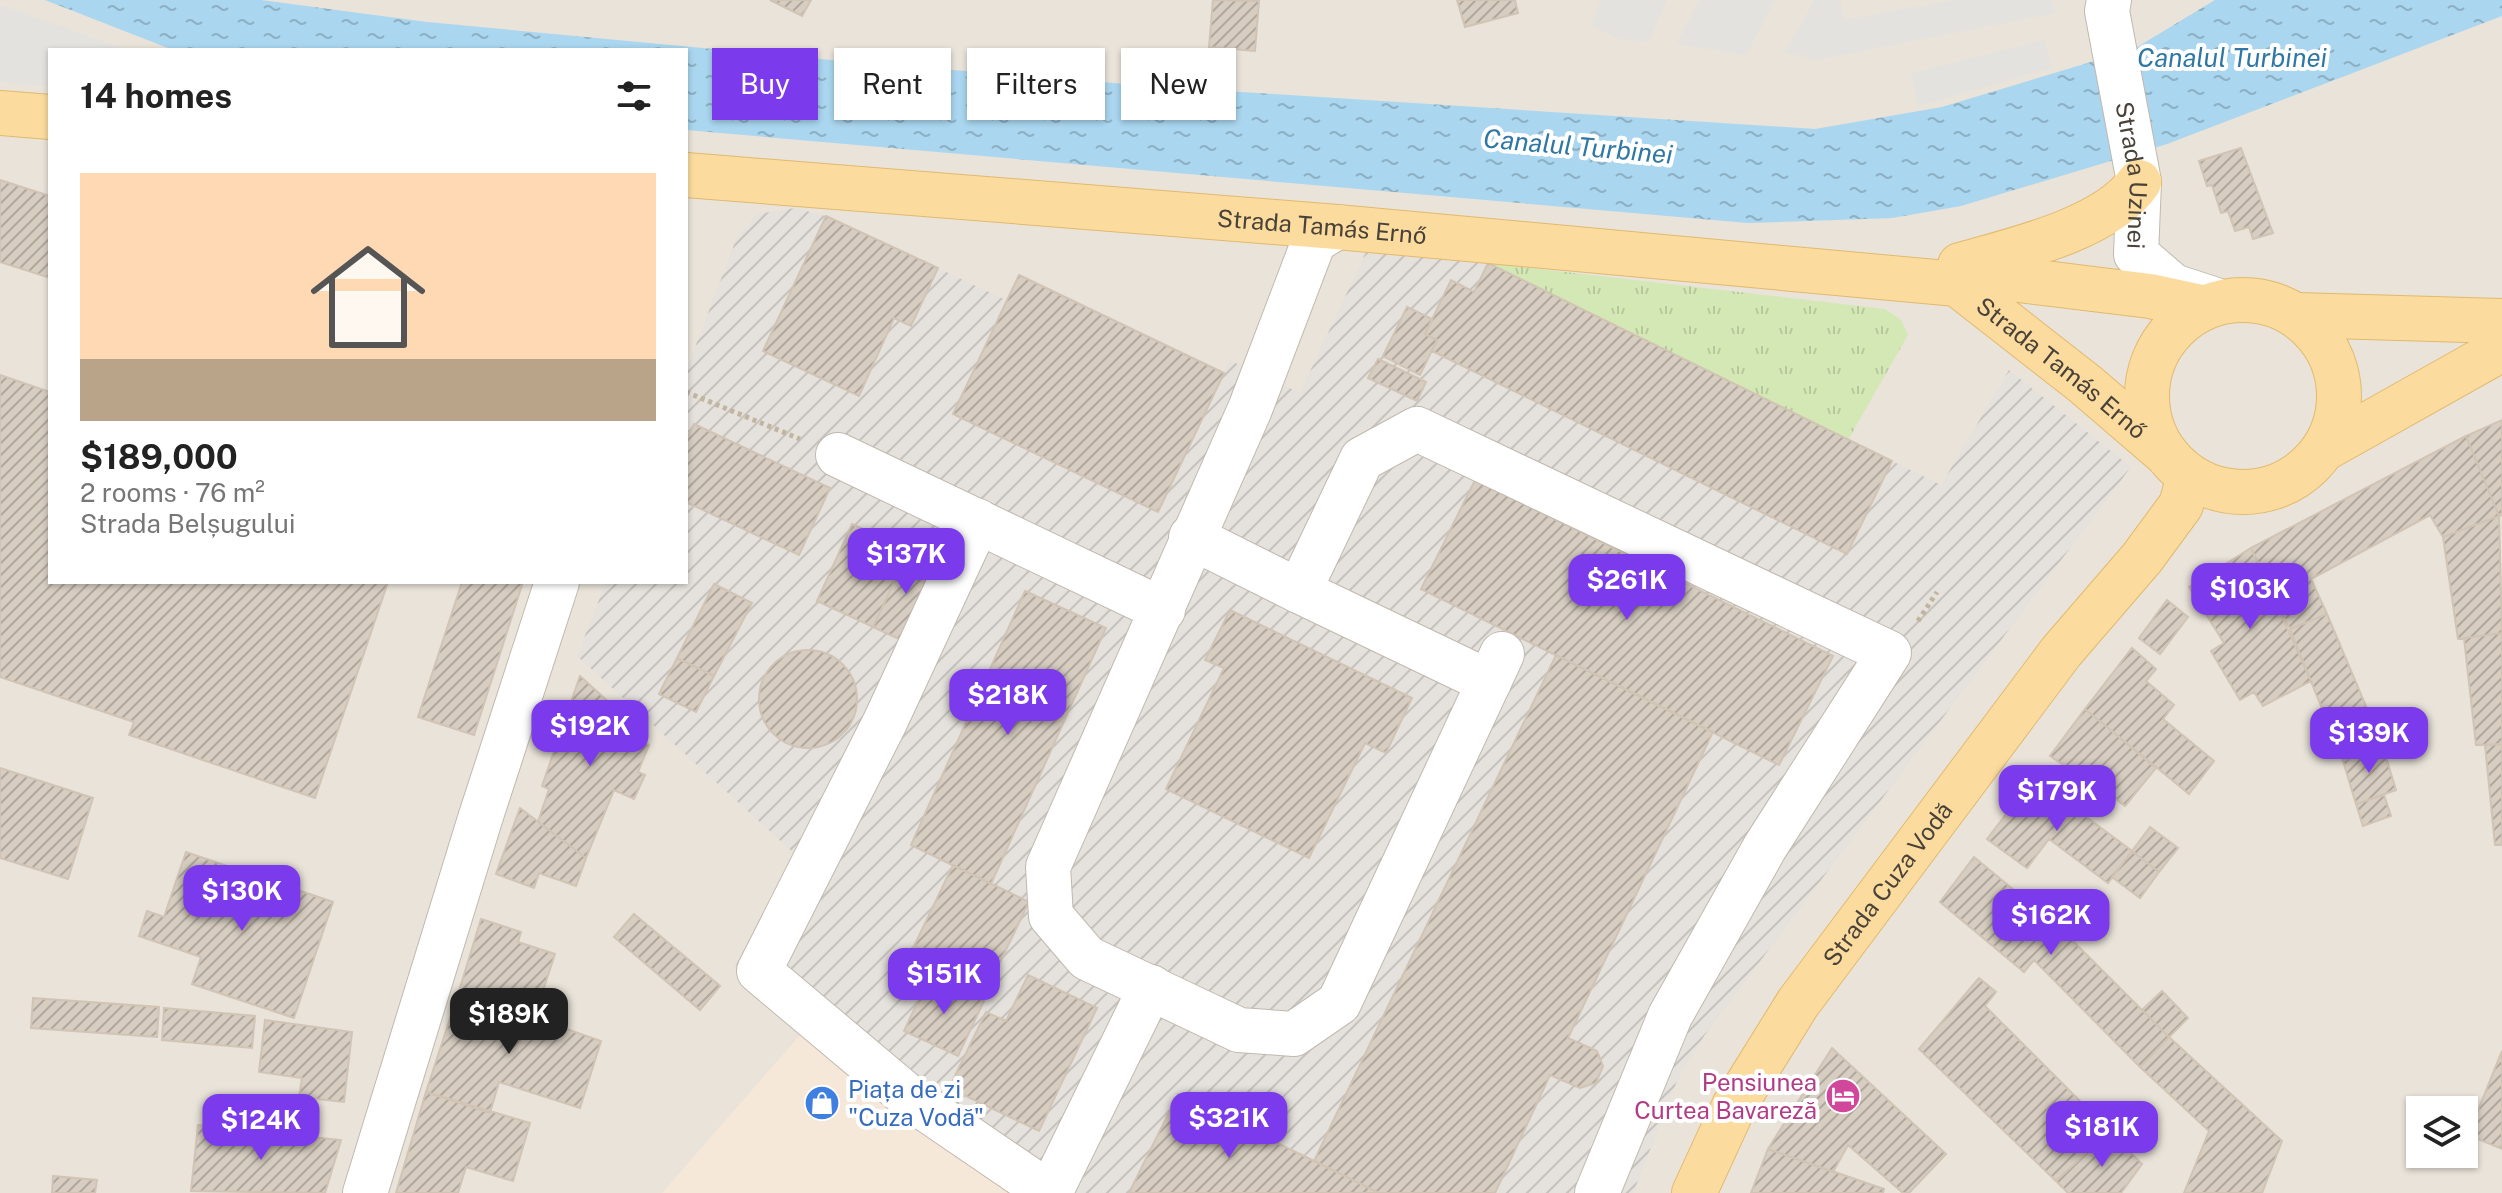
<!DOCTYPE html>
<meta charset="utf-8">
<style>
body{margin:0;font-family:"Public Sans",sans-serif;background:#f6f6f6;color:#222;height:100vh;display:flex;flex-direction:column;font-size:30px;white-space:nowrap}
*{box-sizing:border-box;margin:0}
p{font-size:26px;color:#767676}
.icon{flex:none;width:44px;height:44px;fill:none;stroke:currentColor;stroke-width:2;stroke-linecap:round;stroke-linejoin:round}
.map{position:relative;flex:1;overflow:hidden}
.panel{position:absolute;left:48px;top:48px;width:640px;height:536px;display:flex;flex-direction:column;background:#fff;border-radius:0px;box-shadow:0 2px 6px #0004}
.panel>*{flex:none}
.hud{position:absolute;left:712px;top:48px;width:760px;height:72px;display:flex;gap:16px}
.controls{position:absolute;left:2406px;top:1096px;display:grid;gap:16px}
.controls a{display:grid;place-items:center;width:72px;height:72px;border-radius:0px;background:#fff;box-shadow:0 2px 6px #0004;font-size:40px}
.price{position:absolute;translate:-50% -68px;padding:0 18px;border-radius:16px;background:#7c3aed;color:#fff;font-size:26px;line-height:52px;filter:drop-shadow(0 2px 4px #0008)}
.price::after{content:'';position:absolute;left:50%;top:48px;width:24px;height:18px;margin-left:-12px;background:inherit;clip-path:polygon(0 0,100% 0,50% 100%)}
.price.active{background:#222;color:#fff}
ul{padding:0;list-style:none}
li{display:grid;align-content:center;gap:16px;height:424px;padding:0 32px}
li span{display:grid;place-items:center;height:248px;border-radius:0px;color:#555}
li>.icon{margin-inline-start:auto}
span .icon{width:144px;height:144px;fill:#fffc;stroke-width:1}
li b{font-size:34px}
h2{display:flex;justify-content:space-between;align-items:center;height:96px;padding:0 32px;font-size:34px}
.tag{padding:0 28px;border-radius:0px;background:#fff;box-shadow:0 2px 6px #0004;font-size:28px;line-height:72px}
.tag.active{background:#7c3aed;color:#fff}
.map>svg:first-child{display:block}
</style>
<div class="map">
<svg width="2502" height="1193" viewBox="0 0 2502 1193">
<defs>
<pattern id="industrial-furrows" width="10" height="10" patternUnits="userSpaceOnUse" patternTransform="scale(2)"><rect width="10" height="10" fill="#e5e1dc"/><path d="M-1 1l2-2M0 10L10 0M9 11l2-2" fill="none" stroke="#c6c2be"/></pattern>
<pattern id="grass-tufts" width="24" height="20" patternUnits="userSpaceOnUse" patternTransform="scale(2)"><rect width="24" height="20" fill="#d4e8b5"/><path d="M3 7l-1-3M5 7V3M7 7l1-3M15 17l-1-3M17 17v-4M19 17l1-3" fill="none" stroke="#b8c89c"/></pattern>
<pattern id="water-ripples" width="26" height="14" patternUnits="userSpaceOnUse" patternTransform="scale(2)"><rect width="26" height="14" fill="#aad6ef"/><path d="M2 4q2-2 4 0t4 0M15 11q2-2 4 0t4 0" fill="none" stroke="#8cafc3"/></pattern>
<pattern id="building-hatch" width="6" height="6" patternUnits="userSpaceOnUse" patternTransform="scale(2)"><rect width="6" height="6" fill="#d7cdc1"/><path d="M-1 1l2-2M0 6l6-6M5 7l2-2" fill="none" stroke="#b0a89e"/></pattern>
</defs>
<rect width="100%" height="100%" fill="#f5f2eb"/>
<path fill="#e9e3d9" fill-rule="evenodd" d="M0 0H2502V1193H0ZM50 50H686V582H50ZM2420 1110H2464V1154H2420Z"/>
<path fill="#f6e8d8" d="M808 1026 1017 1193H662Z"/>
<path fill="url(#industrial-furrows)" d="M795 208 826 216 1006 300 1019 275 1224 372 1229 360 1300 393 1366 252 1488 263 1941 485 2009 370 2131 467 1704 1036 1677 1081 1633 1193H1017L735 967 794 853 577 656 606 582H686V371L737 237 758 214Z"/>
<path fill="url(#grass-tufts)" d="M1488 263 1885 309 1901 320 1908 335 1848 440Z"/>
<path fill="#e4e2df" d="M1601 0H1667L1648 42 1619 39 1591 25Z
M1699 0H1775L1746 55 1677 44Z
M1815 0H1840L1844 20 1956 0H2051L2056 13 1816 60 1785 52Z
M0 5 127 50H50V86L0 82Z
M2044 40 2052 68 1918 106 1911 73Z"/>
<path fill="url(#water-ripples)" d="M45 0H261L427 22 841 61 1164 87 1815 129 1942 107 2134 49 2215 0H2502V16L2167 144 1961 206 1892 218 1748 223 686 130V50H173Z"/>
<path fill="url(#building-hatch)" stroke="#d1c4b4" stroke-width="2" d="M770 0H811L802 16Z
M1213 0 1259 1 1255 51 1209 47Z
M1457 0H1515L1518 13 1465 27Z
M2241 148 2273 233 2253 239 2249 227 2235 231 2228 211 2221 213 2212 185 2207 186 2199 161Z
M0 180 50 196V278L0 262Z
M826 216 938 268 911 326 894 318 859 396 763 351Z
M1488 263 1892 461 1847 554 1432 351 1437 340 1425 334 1451 280 1474 292Z
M1019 275 1224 373 1158 512 953 414Z
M1407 307 1432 319 1425 334 1437 340 1420 375 1383 356Z
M1378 359 1426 382 1417 401 1368 378Z
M0 375 50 392V582H388L315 798 129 735 134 722 0 677Z
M2502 420V515L2499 516 2466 436Z
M694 424 830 488 799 555 686 502V441Z
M2466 436 2499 516 2443 537 2430 515 2311 579 2327 614 2290 629 2251 548Z
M1475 480 1833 656 1779 765 1421 589Z
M2499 516 2502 633 2458 639 2443 537Z
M852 524 909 550 873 627 817 601Z
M2251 548 2311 681 2263 706 2254 692 2240 700 2211 651 2224 643 2189 587Z
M909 550 938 564 903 641 873 627Z
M462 582H523L474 735 418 717Z
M714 584 752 603 714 676 677 658Z
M1025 591 1106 628 991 884 911 845Z
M2167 600 2188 617 2160 654 2139 638Z
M1230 610 1412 698 1386 753 1365 743 1309 858 1166 789 1224 668 1205 660Z
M2327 614 2382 744 2343 761 2290 629Z
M2502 633V744L2476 745 2464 638Z
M2132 648 2156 669 2146 681 2174 705 2163 719 2214 761 2189 794 2085 709Z
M759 699a49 49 0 1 1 98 0a49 49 0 1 1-98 0Z
M1556 655 1713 732 1568 1038 1597 1051 1603 1066 1596 1083 1580 1088 1550 1075 1495 1193H1379L1314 1161Z
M677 658 714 676 696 712 659 694Z
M580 676 621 713 619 720 649 745 638 772 645 775 634 799 614 790 586 858 538 822 549 789 542 786Z
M2085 709 2156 768 2125 806 2074 766 2071 770 2050 756Z
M2382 744 2396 790 2356 804 2343 761Z
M2502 744V845H2495L2485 745Z
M0 768 93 798 68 879 0 858Z
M2034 778 2132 851 2108 883 2049 839 2027 868 1987 839Z
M2384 795 2391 816 2363 826 2356 804Z
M520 808 586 858 576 886 539 873 534 888 496 874Z
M2150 827 2178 848 2159 872 2132 851Z
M2132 851 2159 872 2140 898 2112 877Z
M186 852 333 902 294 1018 192 984 201 957 139 936 147 911 164 917Z
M1974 857 2061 929 2169 1037 2140 1067 2034 960 2024 972 1940 902Z
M953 865 1029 902 990 983 914 946Z
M634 914 720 986 700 1010 614 937Z
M481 919 521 932 518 942 555 954 535 1015 459 991Z
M930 975 984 1001 958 1056 904 1031Z
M1028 975 1097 1008 1039 1131 949 1088 986 1012 1006 1021Z
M1979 978 1996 992 1985 1006 2110 1131 2056 1181 1919 1049Z
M459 991 601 1041 580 1108 499 1082 490 1113 426 1092Z
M2162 991 2188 1018 2169 1037 2142 1010Z
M33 998 159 1007 157 1037 31 1028Z
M164 1008 255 1016 252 1048 162 1040Z
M265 1020 352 1032 344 1102 299 1097 302 1078 259 1072Z
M2169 1037 2282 1141 2262 1193H2184L2209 1131 2140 1067Z
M1832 1048 1946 1154 1909 1193H1903L1848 1145 1833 1172 1768 1149Z
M2502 1051V1149L2468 1135Z
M426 1092 530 1123 513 1181 466 1167 458 1193H396Z
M1178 1094 1314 1161 1379 1193H1129Z
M198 1125 341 1140 325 1193 191 1191Z
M2110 1131 2142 1164 2121 1193H2068L2056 1181Z
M1768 1149 1884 1189 1883 1193H1751Z
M53 1176 97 1180 95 1193H52Z"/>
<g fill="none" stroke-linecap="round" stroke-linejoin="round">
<defs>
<g id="minor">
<path id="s1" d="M2109 0 2107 11 2139 182 2136 254 2173 286 2213 299"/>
<path d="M1337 227 1314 241 1250 409 1048 867 1051 916 1087 958 1239 1030 1294 1034 1339 1003 1502 654"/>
<path d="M838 455 1163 610"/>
<path d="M978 521 885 722 759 971 910 1098 1049 1193"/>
<path d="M1191 537 1299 591 1362 459 1417 429 1889 653 1765 847 1670 1016 1597 1193"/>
<path d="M1299 591 1489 682"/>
<path d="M365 1193 480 819 557 582"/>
<path d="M1050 1193 1151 987"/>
</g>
<g id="major">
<path d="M0 113 50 117"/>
<path id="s2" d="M686 175 1337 227 1957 284 1979 275 2150 296 2201 307"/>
<path d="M1960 265C2013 250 2107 229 2139 182"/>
<path id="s3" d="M1957 284 2085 384 2163 451"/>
<circle cx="2243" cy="396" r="96"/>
<path d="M2297 315 2502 321"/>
<path d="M2324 449 2502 349"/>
<path id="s4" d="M1694 1193 1734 1106 1798 1003 2061 652 2142 558 2181 505 2189 476"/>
</g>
</defs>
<use href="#minor" stroke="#c1b9ae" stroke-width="46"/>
<use href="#major" stroke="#e2b96d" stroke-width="46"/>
<path stroke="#c2b49f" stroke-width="5" stroke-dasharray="4 4" stroke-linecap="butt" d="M686 392 800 439
M1918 621 1937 592"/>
<use href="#minor" stroke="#fff" stroke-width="44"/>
<use href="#major" stroke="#fcdc9e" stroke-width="44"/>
</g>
<defs>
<symbol id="hotel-disc" viewBox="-11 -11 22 22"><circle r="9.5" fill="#d1479c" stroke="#fff"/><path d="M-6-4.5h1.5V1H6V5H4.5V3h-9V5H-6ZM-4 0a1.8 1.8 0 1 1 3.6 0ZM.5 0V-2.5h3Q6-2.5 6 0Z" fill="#fff"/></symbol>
<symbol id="shop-disc" viewBox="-11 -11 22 22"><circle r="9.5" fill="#3f7fe0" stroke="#fff"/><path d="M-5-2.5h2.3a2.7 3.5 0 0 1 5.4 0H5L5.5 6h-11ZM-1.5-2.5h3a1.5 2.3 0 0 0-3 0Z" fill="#fff"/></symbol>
</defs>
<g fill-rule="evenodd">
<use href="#hotel-disc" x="1823" y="1076" width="40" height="40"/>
<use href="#shop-disc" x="802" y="1083" width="40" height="40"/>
</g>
<g text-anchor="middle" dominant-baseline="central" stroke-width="8" stroke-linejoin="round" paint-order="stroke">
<g font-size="24" fill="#494239" stroke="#fff">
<text stroke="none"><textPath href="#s1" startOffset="178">Strada Uzinei</textPath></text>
<text stroke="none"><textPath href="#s2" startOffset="638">Strada Tamás Ernő</textPath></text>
<text stroke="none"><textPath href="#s3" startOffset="134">Strada Tamás Ernő</textPath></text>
<text stroke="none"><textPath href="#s4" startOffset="366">Strada Cuza Vodă</textPath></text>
</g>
<g font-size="24" fill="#b23c85" stroke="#fff" text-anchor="end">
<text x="1817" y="1082">Pensiunea<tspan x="1817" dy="28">Curtea Bavareză</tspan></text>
</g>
<g font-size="24" fill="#366cbe" stroke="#fff" text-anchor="start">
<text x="848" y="1089">Piața de zi<tspan x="848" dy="28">"Cuza Vodă"</tspan></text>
</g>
<g font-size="26" font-style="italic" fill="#3078a4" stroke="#fff">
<text x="2232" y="57">Canalul Turbinei</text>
<text transform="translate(1578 146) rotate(5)">Canalul Turbinei</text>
</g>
</g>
</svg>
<div class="controls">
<a><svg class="icon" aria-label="layers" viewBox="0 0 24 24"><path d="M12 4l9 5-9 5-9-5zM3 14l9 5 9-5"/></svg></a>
</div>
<b class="price" style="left:906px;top:596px">$137K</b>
<b class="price" style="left:1627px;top:622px">$261K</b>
<b class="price" style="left:2250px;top:631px">$103K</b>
<b class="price" style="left:1008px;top:737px">$218K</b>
<b class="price" style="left:590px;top:768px">$192K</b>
<b class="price" style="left:2369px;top:775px">$139K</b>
<b class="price" style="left:2057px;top:833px">$179K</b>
<b class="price" style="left:242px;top:933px">$130K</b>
<b class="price" style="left:2051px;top:957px">$162K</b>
<b class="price" style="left:944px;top:1016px">$151K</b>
<b class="price active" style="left:509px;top:1056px">$189K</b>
<b class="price" style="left:1229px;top:1160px">$321K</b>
<b class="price" style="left:261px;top:1162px">$124K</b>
<b class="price" style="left:2102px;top:1169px">$181K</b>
<div class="hud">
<a class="tag active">Buy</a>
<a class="tag">Rent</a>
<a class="tag">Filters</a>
<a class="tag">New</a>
</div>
<section class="panel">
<h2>14 homes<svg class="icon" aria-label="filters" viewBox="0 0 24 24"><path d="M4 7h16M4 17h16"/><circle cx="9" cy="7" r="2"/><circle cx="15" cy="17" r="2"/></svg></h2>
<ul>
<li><span style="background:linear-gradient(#ffd9b3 75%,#b9a48a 0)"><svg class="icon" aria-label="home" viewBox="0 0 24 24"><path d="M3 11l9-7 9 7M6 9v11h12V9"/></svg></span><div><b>$189,000</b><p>2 rooms · 76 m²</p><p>Strada Belșugului</p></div></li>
</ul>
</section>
</div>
